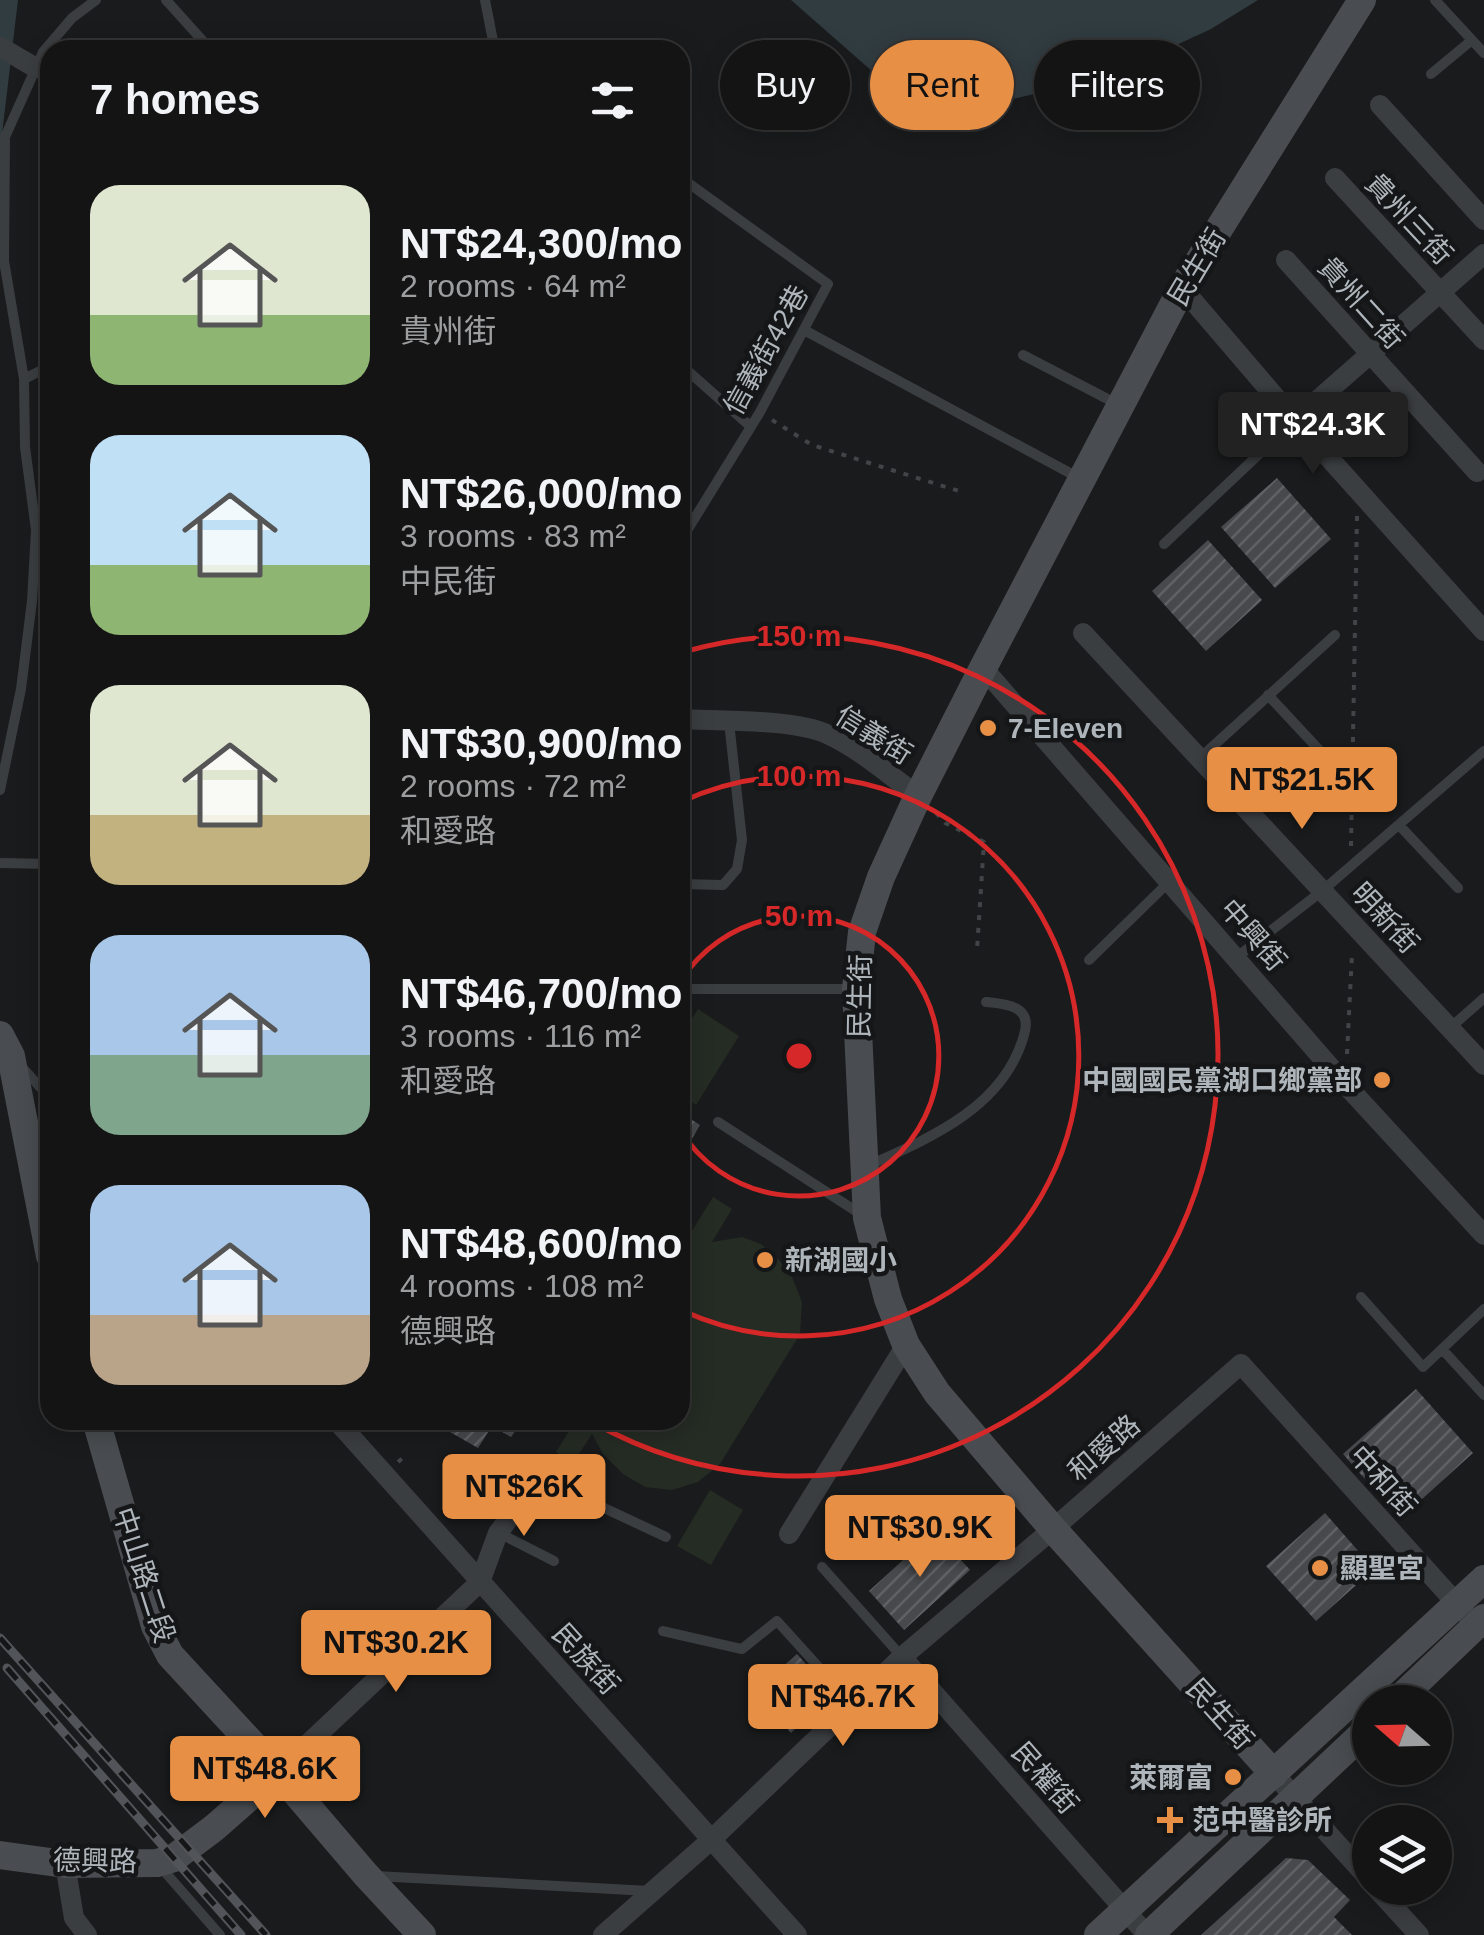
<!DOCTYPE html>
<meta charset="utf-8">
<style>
body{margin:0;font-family:Helvetica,"Noto Sans TC",sans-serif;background:#1d1d1e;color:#f1f3f6;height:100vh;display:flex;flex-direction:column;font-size:38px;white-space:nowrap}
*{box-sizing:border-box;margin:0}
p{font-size:32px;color:#9d9ea0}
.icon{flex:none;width:55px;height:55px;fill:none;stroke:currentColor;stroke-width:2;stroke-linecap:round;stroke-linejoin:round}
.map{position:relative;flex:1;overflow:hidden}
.panel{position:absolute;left:40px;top:40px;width:650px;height:1390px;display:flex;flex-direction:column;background:#141415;border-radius:30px;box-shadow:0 5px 25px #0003,0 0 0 2px #333334}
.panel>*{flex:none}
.top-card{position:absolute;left:720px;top:40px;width:612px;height:90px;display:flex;gap:20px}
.needle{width:65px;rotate:290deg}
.buttons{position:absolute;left:1352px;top:1685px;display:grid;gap:20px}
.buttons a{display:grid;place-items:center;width:100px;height:100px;border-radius:50%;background:#141415;box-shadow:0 5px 25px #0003,0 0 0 2px #333334;font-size:50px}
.price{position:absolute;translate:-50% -85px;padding:0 22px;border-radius:10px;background:#e88f46;color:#111;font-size:32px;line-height:65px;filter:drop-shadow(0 2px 5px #0008)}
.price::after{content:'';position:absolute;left:50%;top:60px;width:30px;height:22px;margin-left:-15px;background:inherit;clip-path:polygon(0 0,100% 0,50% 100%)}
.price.on{background:#222;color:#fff}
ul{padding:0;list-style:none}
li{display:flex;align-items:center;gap:30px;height:250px;padding:0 50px}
li span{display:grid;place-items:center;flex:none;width:280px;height:200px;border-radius:30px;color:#555}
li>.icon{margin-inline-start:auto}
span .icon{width:120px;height:120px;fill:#fffc;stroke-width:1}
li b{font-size:42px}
h2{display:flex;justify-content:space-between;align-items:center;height:120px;padding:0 50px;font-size:42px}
.pill{padding:0 35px;border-radius:45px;background:#141415;box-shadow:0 5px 25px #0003,0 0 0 2px #333334;font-size:35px;line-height:90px}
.pill.on{background:#e88f46;color:#111}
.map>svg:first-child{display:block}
</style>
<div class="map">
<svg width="1484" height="1935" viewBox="0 0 1484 1935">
<defs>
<pattern id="building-hatch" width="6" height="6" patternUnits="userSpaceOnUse" patternTransform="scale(2.5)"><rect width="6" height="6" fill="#47494c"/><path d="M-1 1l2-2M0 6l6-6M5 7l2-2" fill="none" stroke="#5f6164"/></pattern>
</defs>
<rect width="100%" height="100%" fill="#1a1b1c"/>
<path fill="#252c24" d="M698 1009 739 1036 696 1105 680 1094V1038Z
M713 1197 732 1209 712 1242 742 1237 761 1244 789 1269 802 1302 800 1334 720 1464 698 1482 672 1490 645 1487 623 1474 603 1454 592 1434 573 1463 556 1452 576 1420H680V1250Z
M710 1490 743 1510 711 1565 677 1546Z"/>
<path fill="#313c40" d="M0 0H18L0 151Z
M791 0H1258L1211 29 1107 77 961 111 914 108Z"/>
<path fill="url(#building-hatch)" d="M1277 478 1331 539 1275 588 1221 527Z
M1208 540 1262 600 1206 651 1152 591Z
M680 1112 700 1125 680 1159Z
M1416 1389 1473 1453 1400 1519 1343 1454Z
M429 1420H496L503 1424 506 1420H523L511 1437 492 1426 478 1448Z
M1325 1513 1374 1569 1316 1621 1266 1566Z
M935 1531 970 1570 904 1630 869 1591Z
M797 1654 833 1695 791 1733 754 1692Z
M1286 1858 1308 1860 1350 1900 1334 1917 1352 1935H1201Z"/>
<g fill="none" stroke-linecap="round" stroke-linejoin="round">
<path stroke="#414548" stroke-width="4" stroke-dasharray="5 8" stroke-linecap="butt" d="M772 420 812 445 962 492
M936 813 945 823 984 842 977 950
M1351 846 1357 516
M1347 1054 1352 954
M398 1462 406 1455"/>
<path stroke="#3b3e41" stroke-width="10" d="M166 0 211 50
M485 0 493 41
M1435 0 1484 53
M335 50 337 48
M482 50 493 41 506 50
M1431 74 1472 40
M680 177 828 284 760 412 680 542
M804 330 1081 479
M1023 355 1119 405
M680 364 750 426
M24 379 50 366
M34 513 50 511
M1164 544 1295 420
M1268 695 1336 768
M1200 758 1335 635
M0 790 21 689 32 601 36 530 25 447 24 379 4 261 5 137 43 52 72 18 96 0
M1399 825 1458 888
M0 863 50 864
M680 884 723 885 737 869 742 840 729 722
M1237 957 1322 891 1484 751
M1089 960 1170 881
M680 989H854
M1450 1028 1484 998
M20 1065 50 1098
M718 1122 862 1215
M865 1167C928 1139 1004 1108 1024 1035 1033 1006 1007 1004 986 1002
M1361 1297 1423 1367 1484 1309
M1442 1349 1484 1395
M103 1428 126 1420
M462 1485 521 1469 666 1537
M499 1533 554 1561
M822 1567 902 1657
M663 1631 742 1649 777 1621 853 1705
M158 1864 220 1935
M376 1876 649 1891"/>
<path stroke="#3b3e41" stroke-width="20" d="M0 47 36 68
M1380 105 1484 220
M1335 178 1484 340
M1286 260 1477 472
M1182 288 1295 420 1484 631
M1295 420 1484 254
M1083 633 1484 1065
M983 668 1345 1084 1484 1235
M680 719C719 721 794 719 827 734 860 749 889 775 918 796
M336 1420 797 1935
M789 1534 906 1345
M902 1657 1147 1935
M278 1772 480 1582 498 1533 510 1517 545 1481
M1274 1774 1370 1880
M65 1864 74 1918 87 1935
M1376 1888 1419 1935
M603 1935 711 1840 902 1657 1053 1529 1241 1364 1466 1614"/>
<path stroke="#494d51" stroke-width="28" d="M0 1035 11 1056 50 1256
M96 1420 155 1626 170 1655 278 1772 366 1875 422 1935
M1396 1702 1484 1618
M1274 1774 1053 1529 937 1393 906 1345 888 1299 867 1218 856 989 862 932 881 877 918 796 983 668 1182 288 1362 0
M0 1855 65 1864 157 1863 174 1858 214 1828 278 1772
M1098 1935 1484 1579
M1149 1935 1370 1727"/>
<defs>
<path id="rail" d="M0 1638 266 1935
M7 1668 241 1935"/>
</defs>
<use href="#rail" stroke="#515458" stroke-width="9"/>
<use href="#rail" stroke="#151617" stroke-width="5" stroke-dasharray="15" stroke-linecap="butt"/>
</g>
<g fill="none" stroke="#d62828" stroke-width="5">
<path d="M680 982A140 140 0 1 1 680 1130"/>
<path d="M681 802A280 280 0 1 1 681 1310"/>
<path d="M683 652A420 420 0 1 1 592 1422"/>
</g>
<g fill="#e88f46" stroke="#151617" stroke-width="4">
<circle cx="988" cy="728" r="10"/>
<circle cx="1382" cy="1080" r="10"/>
<circle cx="765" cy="1260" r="10"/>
<circle cx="1320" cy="1568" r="10"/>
<circle cx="1233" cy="1777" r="10"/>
<path d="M1165 1805h10v10h10v10h-10v10h-10v-10h-10v-10h10z"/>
</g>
<g text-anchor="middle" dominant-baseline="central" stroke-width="9" stroke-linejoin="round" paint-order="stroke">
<g font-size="28" fill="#aeb5bb" stroke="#151617">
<text transform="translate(1409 219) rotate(47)">貴州三街</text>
<text transform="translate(1197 267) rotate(-59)">民生街</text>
<text transform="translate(1361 303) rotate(48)">貴州二街</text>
<text transform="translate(766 350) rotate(-61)">信義街42巷</text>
<text transform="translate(874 735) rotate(32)">信義街</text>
<text transform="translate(1385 918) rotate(47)">明新街</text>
<text transform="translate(1253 935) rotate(49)">中興街</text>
<text transform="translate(860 996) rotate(-89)">民生街</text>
<text transform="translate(1104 1448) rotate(-41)">和愛路</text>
<text transform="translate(1383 1481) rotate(48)">中和街</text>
<text transform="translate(144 1575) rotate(72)">中山路二段</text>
<text transform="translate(586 1659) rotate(48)">民族街</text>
<text transform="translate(1220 1714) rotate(48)">民生街</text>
<text transform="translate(1045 1778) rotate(49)">民權街</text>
<text transform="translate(95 1861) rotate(1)">德興路</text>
</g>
<g font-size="28" font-weight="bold" fill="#aeb5bb" stroke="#151617" text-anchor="start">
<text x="1008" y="728">7-Eleven</text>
<text x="1362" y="1080" text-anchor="end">中國國民黨湖口鄉黨部</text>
<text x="785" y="1260">新湖國小</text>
<text x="1340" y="1568">顯聖宮</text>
<text x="1213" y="1777" text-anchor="end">萊爾富</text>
<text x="1192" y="1820">范中醫診所</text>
</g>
</g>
<circle cx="799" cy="1056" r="15" fill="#d62828" stroke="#151617" stroke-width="5"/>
<g font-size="30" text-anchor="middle" font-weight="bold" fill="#d62828" stroke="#151617" stroke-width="9" stroke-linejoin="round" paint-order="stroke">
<text x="799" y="646">150 m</text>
<text x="799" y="786">100 m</text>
<text x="799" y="926">50 m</text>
</g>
</svg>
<div class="buttons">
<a><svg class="needle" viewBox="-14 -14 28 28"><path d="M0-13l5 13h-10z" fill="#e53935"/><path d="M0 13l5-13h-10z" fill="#9d9ea0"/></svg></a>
<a><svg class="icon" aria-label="layers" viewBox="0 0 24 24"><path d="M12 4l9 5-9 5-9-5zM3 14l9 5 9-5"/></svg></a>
</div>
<b class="price on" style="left:1313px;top:477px">NT$24.3K</b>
<b class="price" style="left:1302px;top:832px">NT$21.5K</b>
<b class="price" style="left:524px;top:1539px">NT$26K</b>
<b class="price" style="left:920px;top:1580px">NT$30.9K</b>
<b class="price" style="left:396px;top:1695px">NT$30.2K</b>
<b class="price" style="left:843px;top:1749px">NT$46.7K</b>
<b class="price" style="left:265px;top:1821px">NT$48.6K</b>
<div class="top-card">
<a class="pill">Buy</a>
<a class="pill on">Rent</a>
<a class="pill">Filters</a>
</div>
<section class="panel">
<h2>7 homes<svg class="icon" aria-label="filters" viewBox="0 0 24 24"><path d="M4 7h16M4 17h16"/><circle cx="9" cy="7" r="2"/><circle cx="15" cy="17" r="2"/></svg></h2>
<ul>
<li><span style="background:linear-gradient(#dfe7d0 65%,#8fb573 0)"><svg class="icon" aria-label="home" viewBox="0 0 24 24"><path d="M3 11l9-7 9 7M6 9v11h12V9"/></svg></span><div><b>NT$24,300/mo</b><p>2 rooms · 64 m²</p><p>貴州街</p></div></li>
<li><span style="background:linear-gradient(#bfe0f5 65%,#8fb573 0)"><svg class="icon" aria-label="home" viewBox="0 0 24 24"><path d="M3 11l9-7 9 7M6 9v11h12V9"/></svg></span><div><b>NT$26,000/mo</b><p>3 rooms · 83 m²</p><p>中民街</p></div></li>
<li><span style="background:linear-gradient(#dfe7d0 65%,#c2b280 0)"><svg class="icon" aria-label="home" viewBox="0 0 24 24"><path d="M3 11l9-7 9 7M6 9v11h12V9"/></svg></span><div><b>NT$30,900/mo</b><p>2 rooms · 72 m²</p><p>和愛路</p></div></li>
<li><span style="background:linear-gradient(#a9c7e8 60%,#7fa58c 0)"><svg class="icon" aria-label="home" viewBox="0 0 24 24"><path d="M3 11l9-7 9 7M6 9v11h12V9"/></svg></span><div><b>NT$46,700/mo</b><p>3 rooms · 116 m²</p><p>和愛路</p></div></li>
<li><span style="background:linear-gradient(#a9c7e8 65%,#b9a48a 0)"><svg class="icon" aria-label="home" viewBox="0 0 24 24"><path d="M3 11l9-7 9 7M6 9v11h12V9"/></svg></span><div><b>NT$48,600/mo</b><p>4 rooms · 108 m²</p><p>德興路</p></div></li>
</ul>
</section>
</div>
